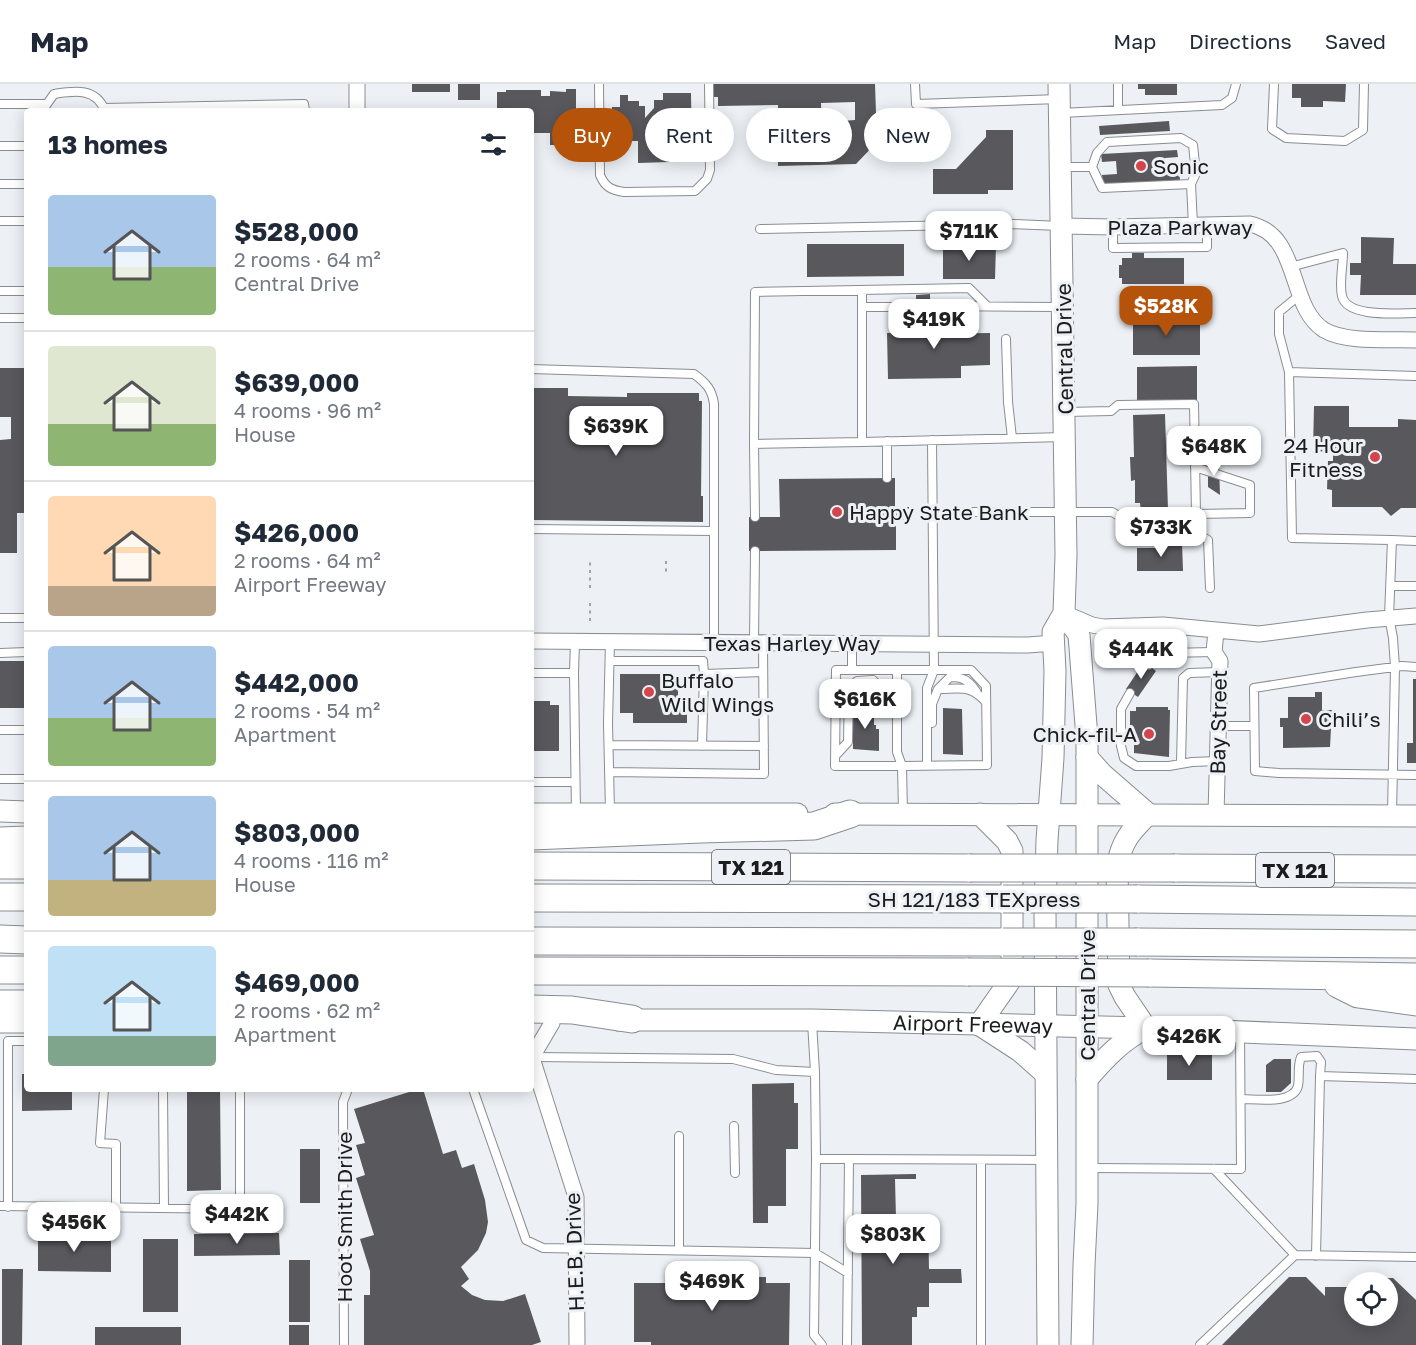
<!DOCTYPE html>
<meta charset="utf-8">
<style>
body{margin:0;font-family:"Golos Text",sans-serif;background:#f2f2f3;color:#1f2937;height:100vh;display:flex;flex-direction:column;font-size:22px;white-space:nowrap}
*{box-sizing:border-box;margin:0}
p{font-size:20px;color:#747a83}
.icon{flex:none;width:33px;height:33px;fill:none;stroke:currentColor;stroke-width:2;stroke-linecap:round;stroke-linejoin:round}
.map{position:relative;flex:1;overflow:hidden}
.drawer{position:absolute;left:24px;top:24px;width:510px;height:984px;display:flex;flex-direction:column;background:#fff;border-radius:6px;box-shadow:0 3px 15px #0003}
.drawer>*{flex:none}
.hud{position:absolute;left:552px;top:24px;width:570px;height:54px;display:flex;gap:12px}
.tools{position:absolute;left:1344px;top:1188px;display:grid;gap:12px}
.tools a{display:grid;place-items:center;width:54px;height:54px;border-radius:50%;background:#fff;box-shadow:0 3px 15px #0003;font-size:30px}
.price{position:absolute;translate:-50% -51px;padding:0 14px;border-radius:12px;background:#fff;color:#222;font-size:20px;line-height:39px;filter:drop-shadow(0 2px 3px #0008)}
.price::after{content:'';position:absolute;left:50%;top:36px;width:18px;height:14px;margin-left:-9px;background:inherit;clip-path:polygon(0 0,100% 0,50% 100%)}
.price.on{background:#b45309;color:#fff}
ul{padding:0;list-style:none}
li{display:flex;align-items:center;gap:18px;height:150px;padding:0 24px}
li+li{border-top:2px solid #e0e1e3}
li span{display:grid;place-items:center;flex:none;width:168px;height:120px;border-radius:6px;color:#555}
li>.icon{margin-inline-start:auto}
span .icon{width:72px;height:72px;fill:#fffc;stroke-width:1}
li b{font-size:26px}
h2{display:flex;justify-content:space-between;align-items:center;height:72px;padding:0 24px;font-size:26px}
.tag{padding:0 21px;border-radius:27px;background:#fff;box-shadow:0 3px 15px #0003;font-size:21px;line-height:54px}
.tag.on{background:#b45309;color:#fff}
header{display:flex;align-items:center;gap:36px;box-sizing:border-box;height:84px;padding:0 30px;background:#fff;border-bottom:2px solid #e0e1e3}
header strong{font-size:28px}
nav{display:flex;gap:33px;margin-inline-start:auto;font-size:21px}
.map>svg:first-child{display:block}
</style>
<header>
<strong>Map</strong>
<nav><a>Map</a><a>Directions</a><a>Saved</a></nav>
</header>
<div class="map">
<svg width="1416" height="1261" viewBox="0 0 1416 1261">
<rect width="100%" height="100%" fill="#edf1f6"/>
<path fill="#58585d" fill-rule="evenodd" d="M412 0H450V8H412Z
M458 0H480V16H458Z
M710 0H875L877 58 856 80 778 82V58H769V31H778V21L718 22V13H711ZM855 18V36L842 37 834 45 835 58 822 59 821 19Z
M1138 0H1177V11H1145V5H1138Z
M1292 0H1346L1345 18 1323 17V23H1301V14H1292Z
M566 5H576V30H572V39H576V61H550V49H531V27H497V8H506V6H541V12H550V7L566 8Z
M663 9H691L692 70 669 71V78L638 79V57H612V23H620V11H628V17H639V22H645V34L654 24V16H663Z
M1169 37 1170 47 1100 51 1099 42Z
M986 46H1013V106H988V110H933V85H956L986 53Z
M1177 66 1178 73 1165 74 1166 88 1179 87 1180 96 1103 100 1102 91 1117 90 1116 77 1102 78 1101 70Z
M1361 153 1394 154 1393 180H1416V211H1360L1361 191H1350V179H1361Z
M807 160H904V192L807 193Z
M943 160 996 161 995 195H943Z
M1132 169H1144V174H1184V200H1122V194H1119V181H1122V174H1132Z
M930 210 931 250 990 249V281L961 282V294L888 295 887 249H917L916 211Z
M1133 235H1200V271H1133Z
M1197 282V316H1137V283Z
M0 284H27V429H17V469H0V356L11 355V333H0Z
M531 304H568V312L627 313V309H699V317H702L701 412H703V438L531 436Z
M1314 322H1349V343H1398V335L1416 336V424H1401L1391 432 1382 423H1332V406L1327 405 1328 377H1333V368L1313 367Z
M1165 330 1168 426 1141 427 1140 419H1135V396L1131 397 1130 373H1134L1133 331Z
M1208 375 1219 381 1220 411 1208 403Z
M895 394V423H909V437H896V466L749 467V433H780L779 395Z
M1161 459H1182L1183 487H1137V464H1161Z
M0 577H27V624H0Z
M1144 578 1156 587 1138 613 1126 605Z
M620 590H669V597H678V620H687V639H633V629H620Z
M1413 595H1416V679H1407V659H1413Z
M1315 608H1322V626H1332L1330 663 1283 664V643H1280V634H1288V613H1315Z
M531 617H550V621H559V667H531Z
M1136 623H1168V626H1170L1169 673 1134 669V653H1130V627H1136Z
M853 624H874V641H876V645H879V667L853 665Z
M943 624 962 625 963 671 943 670Z
M1167 969 1212 970V996H1167Z
M1274 975H1291V999L1281 1008H1266V981Z
M22 990H27V1005H72V1026L22 1027Z
M794 999V1019H798V1065H786V1122H768V1139H753L752 1000Z
M187 1005H220L221 1106 187 1107Z
M419 1005H423L443 1070 456 1066 462 1084 474 1080 485 1116 488 1138 486 1149 478 1166 461 1183 469 1195 461 1202 472 1211 485 1216 503 1217 525 1210 541 1258 532 1261H364V1211H370V1187L360 1155 374 1151 356 1094 365 1091 356 1061 365 1059 354 1025Z
M300 1065H320V1119H300Z
M916 1090V1095H895L896 1135H928L929 1185H961L962 1199H929V1223H917V1233H912V1261H862L861 1091Z
M279 1149 280 1171 194 1172V1150Z
M38 1150 111 1151V1188L38 1187Z
M143 1155H178V1228H143Z
M289 1176H310V1238H289Z
M2 1185H23L22 1261H2Z
M670 1193H766V1199H790L789 1261H651V1258H634V1199H670Z
M1289 1193H1306L1325 1212V1203H1354V1232H1388V1198H1372L1377 1194H1393L1416 1216V1261H1222Z
M289 1241H309V1261H289Z
M95 1243H181V1261H95Z"/>
<g fill="none" stroke-linecap="round" stroke-linejoin="round">
<defs>
<path id="service" d="M599 0 600 91C605 103 611 106 624 108L695 107 707 95 710 86 709 0
M915 0 916 20 1059 15
M1274 0 1272 45 1286 54 1345 57 1363 46 1364 0
M0 20H46
M104 24 304 20 305 27
M1118 26V0
M42 27 54 10C74 7 96 3 105 27
M1061 29 1222 21 1232 14 1236 0
M1181 54 1193 61 1196 89 1191 100 1102 104 1092 83 1097 69 1107 58Z
M0 62H27
M1062 83H1092
M0 100H27
M1191 100 1193 141
M0 137H27
M1113 143V164L1207 163V141
M760 145 1013 140 1060 142
M1290 183 1343 169C1343 182 1339 199 1342 212 1347 234 1397 229 1416 229
M862 206V358L1064 353
M0 207H27
M1301 210 1279 228V250L1289 288 1292 454 1392 456 1389 533 1393 554 1395 583 1392 730
M931 222 1061 223
M862 223H916
M0 234H27
M1006 255 1008 318 1012 354
M531 285 694 290C706 299 712 305 714 320V558
M1289 288 1416 292
M887 357V394
M862 358 754 360 755 208 969 204 986 221
M754 360 755 433
M1195 383 1250 401V429L1196 430
M933 428H1112L1119 432 1196 430 1194 320 1118 321 1111 327 1066 328
M531 445 714 447
M1122 453H1203L1208 456 1210 504
M1392 456 1416 457
M1391 502H1416
M0 534H27
M754 558 755 467
M852 559V586H836L835 682H902L897 668V586H852
M0 569 27 568
M610 577H703L704 590 763 588
M1149 581 1154 574 1164 569 1214 568
M1416 583 1402 582 1356 588 1254 604 1255 687 1279 689 1416 691
M897 586H971L986 602 987 681 902 682 903 728
M531 589H574L576 730
M574 589 575 557
M938 605 950 593C963 593 968 596 976 607
M1130 609 1121 625V662L1124 674 1136 682H1169L1192 678 1218 677
M932 639V620L938 605C960 605 970 600 986 618
M1219 642H1254
M0 646H27
M609 661 764 662
M702 662 704 590
M836 671 848 658 849 606 857 597 873 596 882 606H897
M1181 679 1183 594 1189 589 1220 588
M927 681V604L934 586 932 356
M609 688 764 690 763 558
M0 695H27
M531 698H575
M610 728 608 639 610 558
M812 938 815 988 816 1075
M533 973 733 975 776 986 815 988
M104 1005 100 1059 116 1060V1124
M163 1005 164 1124
M473 1005 526 1156 543 1164 815 1169 848 1189
M1241 1015C1256 1015 1293 1021 1298 1002 1300 992 1297 983 1301 973L1317 972 1321 978 1320 992
M734 1042 735 1089
M679 1052V1166
M849 1075 1045 1076
M981 1076V1261
M1089 1084 1241 1085 1240 949
M1214 1085 1295 1171
M0 1122 240 1125V1005
M8 1123V957H27
M1316 1172 1320 992 1416 995
M344 1261 343 1018 348 1005
M822 1261 814 1251 816 1075H849L847 1261
M1200 1261 1295 1171 1416 1173"/>
<path id="minor" d="M357 27V0
M1062 142 1113 143 1250 140C1301 151 1287 222 1324 246 1346 259 1390 255 1416 256
M1064 529 1092 541 1103 543 1163 541 1259 550 1367 536 1416 532
M1216 547 1214 568 1220 577 1216 731
M531 557 1028 561 1054 559
M531 971 576 1113 577 1261
M532 973 552 939"/>
<g id="secondary">
<path d="M1064 529 1079 551 1087 654V1120L1084 1181 1082 1261"/>
<path d="M1087 673 1102 690 1148 730"/>
<path d="M0 727 27 728"/>
<path d="M531 730H797"/>
<path d="M835 730 1416 732"/>
<path id="s1" d="M619 936H812L1146 944 1416 955"/>
<path d="M0 938H27"/>
<path d="M979 941 1009 898 1012 875V767L1007 757 980 730"/>
<path d="M980 941 1020 967 1045 989"/>
<path d="M1087 995C1105 974 1122 956 1146 944L1125 913 1119 901 1117 782C1122 757 1130 748 1148 730"/>
<path d="M1048 1261 1045 828 1047 756 1053 674 1055 587 1053 548 1064 529 1066 471 1059 0"/>
</g>
<path id="motorway" d="M531 752 701 745 814 742 850 730
M0 757 27 756
M0 781H27
M531 782 970 784
M1175 784 1416 785
M0 813H27
M531 814 1003 815
M1137 815 1416 818
M0 855 27 856
M531 857 1003 858
M1137 858 1416 860
M0 886H27
M531 887 968 888
M1149 889 1416 893
M1338 900 1358 910 1416 918
M0 920H27
M531 925 572 926 632 935"/>
</defs>
<use href="#service" stroke="#898d92" stroke-width="10"/>
<use href="#minor" stroke="#898d92" stroke-width="17"/>
<use href="#secondary" stroke="#898d92" stroke-width="23"/>
<use href="#motorway" stroke="#898d92" stroke-width="29"/>
<path stroke="#9ea1a5" stroke-width="2" stroke-dasharray="3 4.5" stroke-linecap="butt" d="M666 477V492
M590 504V476
M590 519V539"/>
<use href="#service" stroke="#fff" stroke-width="8"/>
<use href="#minor" stroke="#fff" stroke-width="15"/>
<use href="#secondary" stroke="#fff" stroke-width="21"/>
<use href="#motorway" stroke="#fff" stroke-width="27"/>
<defs>
<path id="motorway-bridge" d="M970 784H1175
M1003 815H1137
M1003 858H1137
M968 888 1149 889"/>
</defs>
<use href="#motorway-bridge" stroke="#898d92" stroke-width="29" stroke-linecap="butt"/>
<use href="#motorway-bridge" stroke="#fff" stroke-width="27"/>
</g>
<g fill="#d4444b" stroke="#edf1f6" stroke-width="2">
<circle cx="1141" cy="82" r="6"/>
<circle cx="1375" cy="373" r="6"/>
<circle cx="837" cy="428" r="6"/>
<circle cx="649" cy="608" r="6"/>
<circle cx="1306" cy="635" r="6"/>
<circle cx="1149" cy="650" r="6"/>
</g>
<g text-anchor="middle" dominant-baseline="central" stroke-width="6" stroke-linejoin="round" paint-order="stroke">
<g fill="#edf1f6" stroke="#595c5f" stroke-width="1.5">
<rect x="712" y="766" width="78" height="34" rx="4.5"/>
<rect x="1256" y="769" width="78" height="34" rx="4.5"/>
</g>
<g font-size="20" font-weight="bold" fill="#1a1c1e">
<text x="751" y="783">TX 121</text>
<text x="1295" y="786">TX 121</text>
</g>
<g font-size="21" fill="#1a1c1e" stroke="#edf1f6" text-anchor="start">
<text x="1153" y="82">Sonic</text>
<text x="1363" y="361" text-anchor="end">24 Hour<tspan x="1363" dy="24">Fitness</tspan></text>
<text x="849" y="428">Happy State Bank</text>
<text x="661" y="596">Buffalo<tspan x="661" dy="24">Wild Wings</tspan></text>
<text x="1318" y="635">Chili’s</text>
<text x="1137" y="650" text-anchor="end">Chick-fil-A</text>
</g>
<g font-size="21" fill="#1a1c1e" stroke="#edf1f6">
<text x="1180" y="143">Plaza Parkway</text>
<text transform="translate(1064 265) rotate(-91)">Central Drive</text>
<text x="792" y="559">Texas Harley Way</text>
<text transform="translate(1218 638) rotate(-89)">Bay Street</text>
<text x="974" y="815">SH 121/183 TEXpress</text>
<text transform="translate(1087 911) rotate(-90)">Central Drive</text>
<text stroke="none"><textPath href="#s1" startOffset="354">Airport Freeway</textPath></text>
<text transform="translate(344 1133) rotate(-90)">Hoot Smith Drive</text>
<text transform="translate(574 1168) rotate(-92)">H.E.B. Drive</text>
</g>
</g>
</svg>
<div class="tools">
<a><svg class="icon" aria-label="locate" viewBox="0 0 24 24"><circle cx="12" cy="12" r="6"/><path d="M12 2v4M12 18v4M2 12h4M18 12h4"/></svg></a>
</div>
<b class="price" style="left:969px;top:178px">$711K</b>
<b class="price on" style="left:1166px;top:253px">$528K</b>
<b class="price" style="left:934px;top:266px">$419K</b>
<b class="price" style="left:616px;top:373px">$639K</b>
<b class="price" style="left:1214px;top:393px">$648K</b>
<b class="price" style="left:1161px;top:474px">$733K</b>
<b class="price" style="left:1141px;top:596px">$444K</b>
<b class="price" style="left:865px;top:646px">$616K</b>
<b class="price" style="left:1189px;top:983px">$426K</b>
<b class="price" style="left:237px;top:1161px">$442K</b>
<b class="price" style="left:74px;top:1169px">$456K</b>
<b class="price" style="left:893px;top:1181px">$803K</b>
<b class="price" style="left:712px;top:1228px">$469K</b>
<div class="hud">
<a class="tag on">Buy</a>
<a class="tag">Rent</a>
<a class="tag">Filters</a>
<a class="tag">New</a>
</div>
<section class="drawer">
<h2>13 homes<svg class="icon" aria-label="filters" viewBox="0 0 24 24"><path d="M4 7h16M4 17h16"/><circle cx="9" cy="7" r="2"/><circle cx="15" cy="17" r="2"/></svg></h2>
<ul>
<li><span style="background:linear-gradient(#a9c7e8 60%,#8fb573 0)"><svg class="icon" aria-label="home" viewBox="0 0 24 24"><path d="M3 11l9-7 9 7M6 9v11h12V9"/></svg></span><div><b>$528,000</b><p>2 rooms · 64 m²</p><p>Central Drive</p></div></li>
<li><span style="background:linear-gradient(#dfe7d0 65%,#8fb573 0)"><svg class="icon" aria-label="home" viewBox="0 0 24 24"><path d="M3 11l9-7 9 7M6 9v11h12V9"/></svg></span><div><b>$639,000</b><p>4 rooms · 96 m²</p><p>House</p></div></li>
<li><span style="background:linear-gradient(#ffd9b3 75%,#b9a48a 0)"><svg class="icon" aria-label="home" viewBox="0 0 24 24"><path d="M3 11l9-7 9 7M6 9v11h12V9"/></svg></span><div><b>$426,000</b><p>2 rooms · 64 m²</p><p>Airport Freeway</p></div></li>
<li><span style="background:linear-gradient(#a9c7e8 60%,#8fb573 0)"><svg class="icon" aria-label="home" viewBox="0 0 24 24"><path d="M3 11l9-7 9 7M6 9v11h12V9"/></svg></span><div><b>$442,000</b><p>2 rooms · 54 m²</p><p>Apartment</p></div></li>
<li><span style="background:linear-gradient(#a9c7e8 70%,#c2b280 0)"><svg class="icon" aria-label="home" viewBox="0 0 24 24"><path d="M3 11l9-7 9 7M6 9v11h12V9"/></svg></span><div><b>$803,000</b><p>4 rooms · 116 m²</p><p>House</p></div></li>
<li><span style="background:linear-gradient(#bfe0f5 75%,#7fa58c 0)"><svg class="icon" aria-label="home" viewBox="0 0 24 24"><path d="M3 11l9-7 9 7M6 9v11h12V9"/></svg></span><div><b>$469,000</b><p>2 rooms · 62 m²</p><p>Apartment</p></div></li>
</ul>
</section>
</div>
